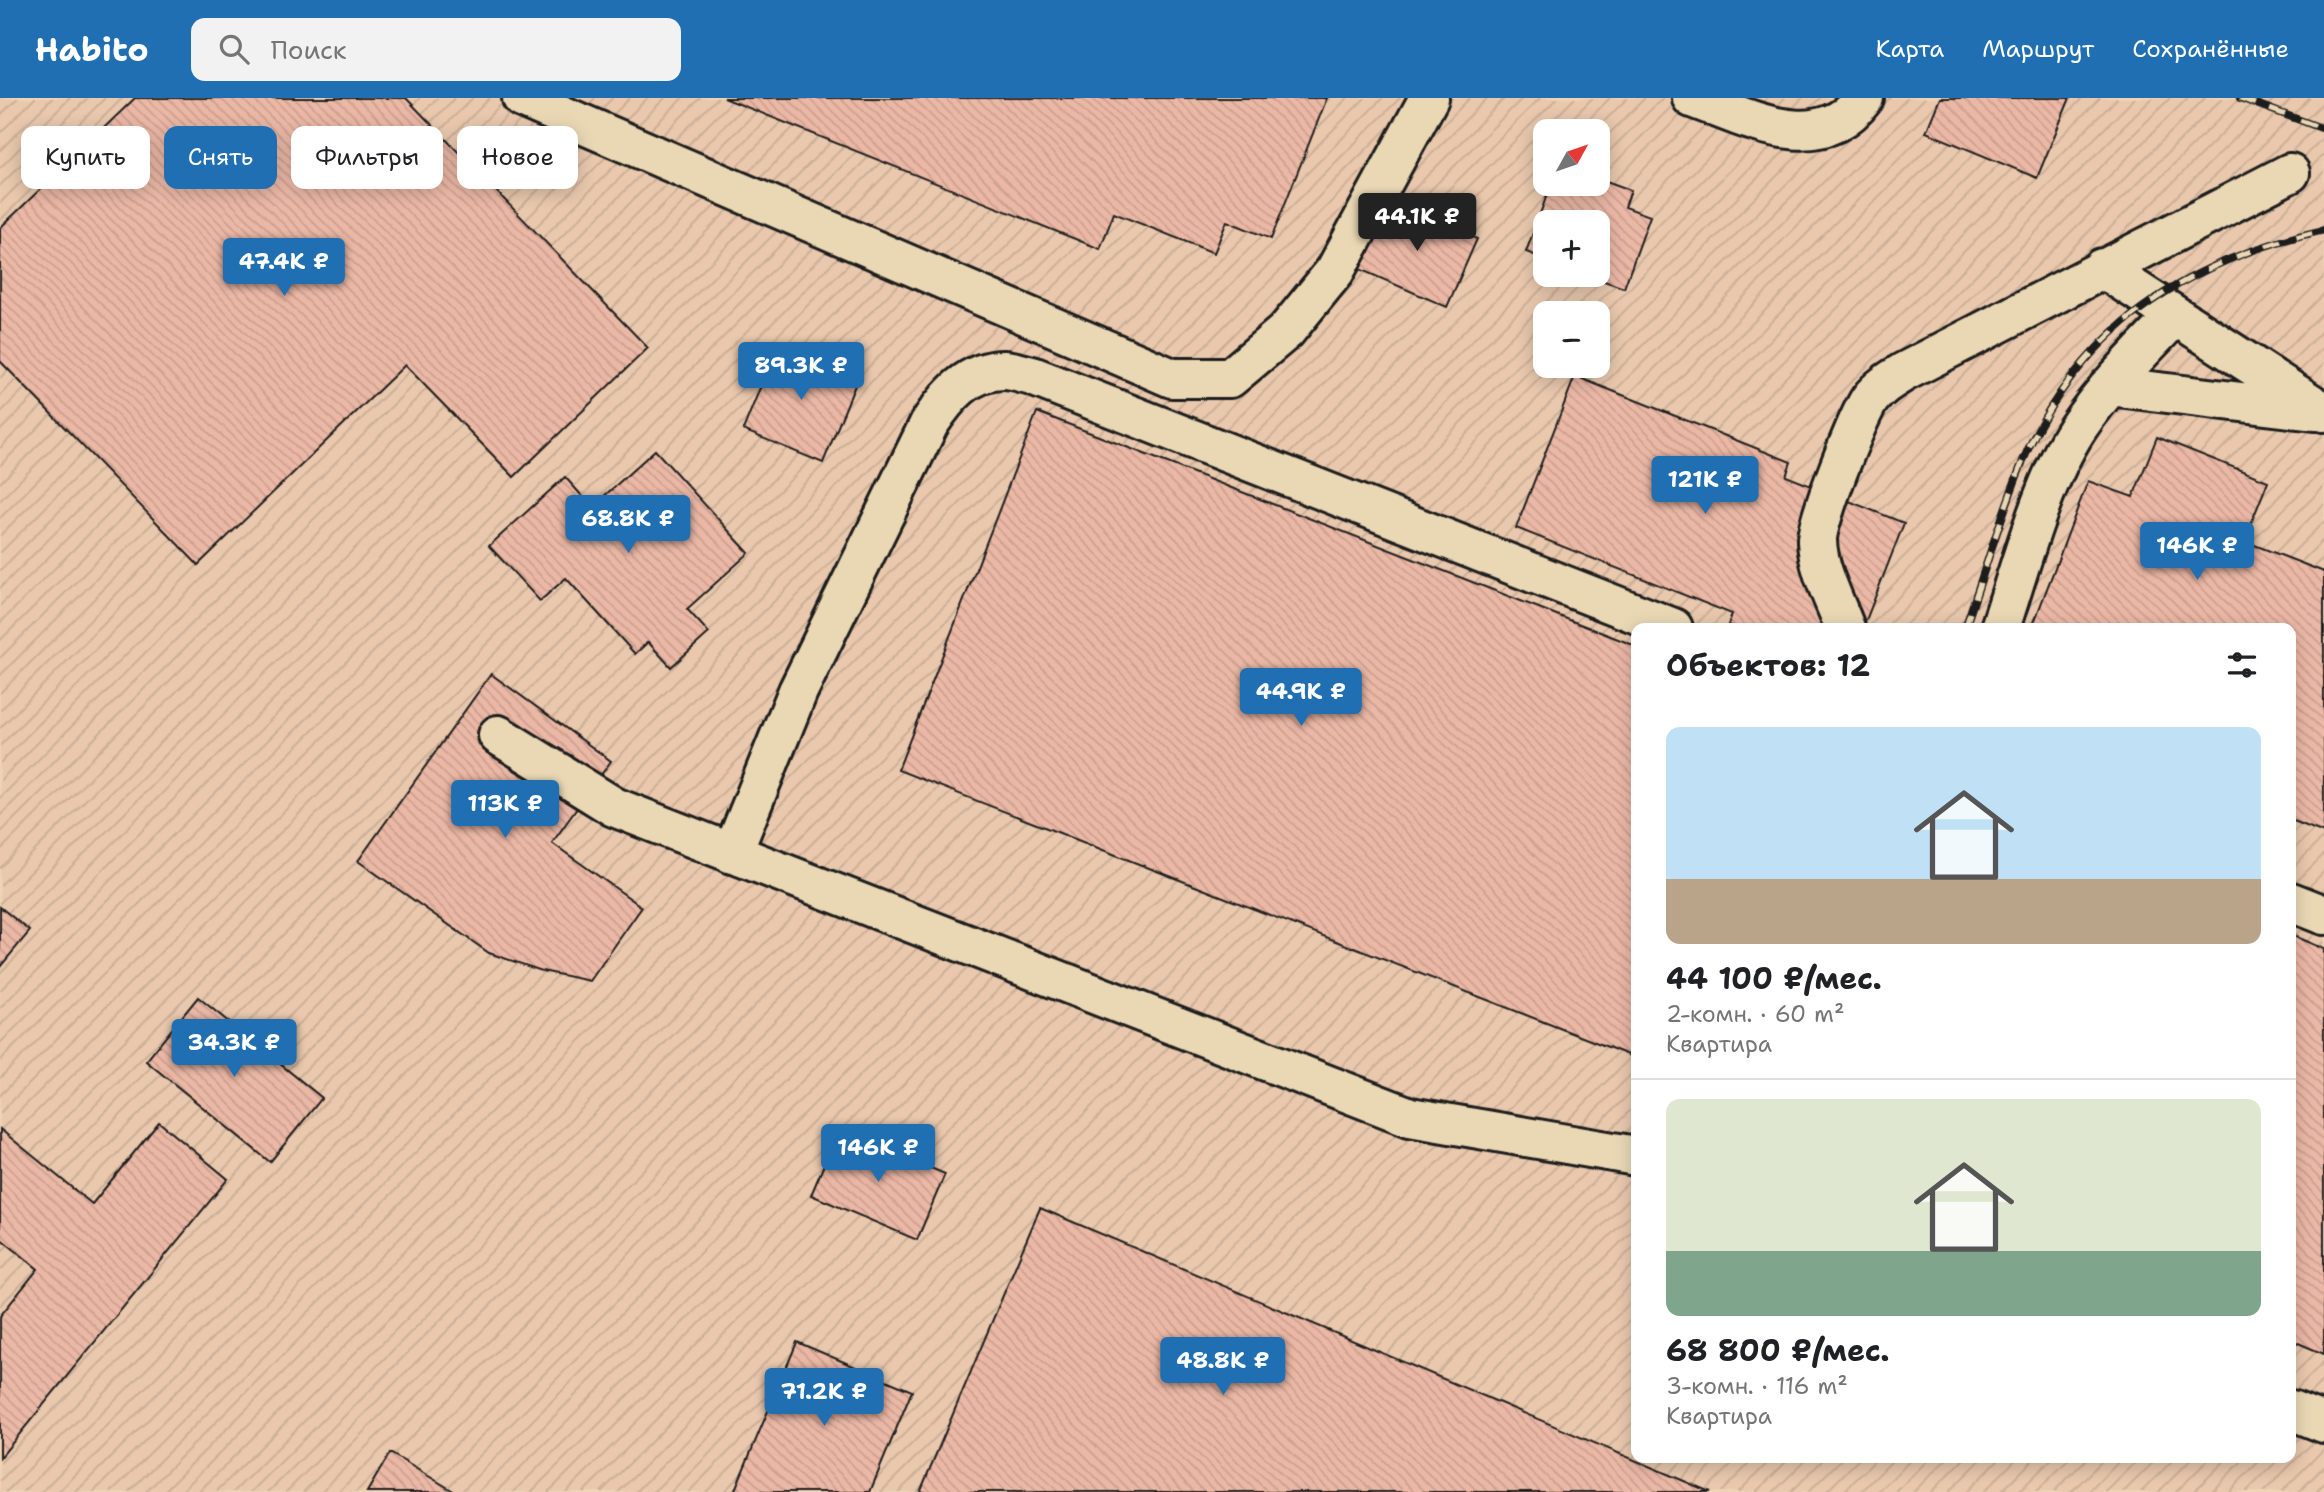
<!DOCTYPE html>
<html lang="ru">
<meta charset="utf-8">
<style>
body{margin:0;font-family:"Shantell Sans",sans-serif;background:#f2f2f2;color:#202124;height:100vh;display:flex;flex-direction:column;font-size:26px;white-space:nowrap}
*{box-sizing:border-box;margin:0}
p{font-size:23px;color:#757577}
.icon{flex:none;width:38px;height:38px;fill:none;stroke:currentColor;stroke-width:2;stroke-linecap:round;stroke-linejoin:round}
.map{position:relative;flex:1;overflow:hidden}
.details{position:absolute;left:1631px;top:525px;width:665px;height:840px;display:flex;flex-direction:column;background:#fff;border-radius:14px;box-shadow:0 4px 18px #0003}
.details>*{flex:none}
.guide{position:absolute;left:21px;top:28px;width:665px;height:63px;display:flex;gap:14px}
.needle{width:46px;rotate:50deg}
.buttons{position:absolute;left:1533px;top:21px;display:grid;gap:14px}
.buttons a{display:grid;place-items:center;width:77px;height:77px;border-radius:14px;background:#fff;box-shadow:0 4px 18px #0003;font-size:35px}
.price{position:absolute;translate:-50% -60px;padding:0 16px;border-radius:7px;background:#1f6fb2;color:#fff;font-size:23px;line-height:46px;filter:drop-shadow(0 2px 4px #0008)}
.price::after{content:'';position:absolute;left:50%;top:42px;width:21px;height:16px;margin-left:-10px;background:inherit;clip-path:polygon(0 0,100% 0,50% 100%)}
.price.on{background:#222;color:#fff}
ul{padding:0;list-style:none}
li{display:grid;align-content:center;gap:14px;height:371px;padding:0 35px}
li+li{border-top:2px solid #e0e0e0}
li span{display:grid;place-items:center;height:217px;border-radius:14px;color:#555}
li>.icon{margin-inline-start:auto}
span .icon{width:126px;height:126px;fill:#fffc;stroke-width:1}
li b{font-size:30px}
h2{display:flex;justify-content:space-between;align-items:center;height:84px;padding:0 35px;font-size:30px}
.chip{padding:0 24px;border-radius:14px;background:#fff;box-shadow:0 4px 18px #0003;font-size:24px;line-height:63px}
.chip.on{background:#1f6fb2;color:#fff}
header{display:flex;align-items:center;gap:42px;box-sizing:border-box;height:98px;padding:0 35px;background:#1f6fb2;color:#fff}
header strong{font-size:33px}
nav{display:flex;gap:38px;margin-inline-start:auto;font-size:24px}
.search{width:490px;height:63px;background:#f2f2f2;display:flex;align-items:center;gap:18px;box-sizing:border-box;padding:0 24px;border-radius:14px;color:#757577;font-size:26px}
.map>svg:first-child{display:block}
</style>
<header>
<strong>Habito</strong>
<div class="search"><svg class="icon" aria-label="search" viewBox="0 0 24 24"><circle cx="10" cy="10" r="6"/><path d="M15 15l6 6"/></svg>Поиск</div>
<nav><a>Карта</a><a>Маршрут</a><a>Сохранённые</a></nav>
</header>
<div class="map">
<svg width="2324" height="1394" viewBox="0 0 2324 1394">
<defs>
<pattern id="industrial-furrows" width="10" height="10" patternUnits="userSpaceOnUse" patternTransform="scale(1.75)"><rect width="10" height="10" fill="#e9c8ad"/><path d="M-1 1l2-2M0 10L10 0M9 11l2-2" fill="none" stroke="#c7ab94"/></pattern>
<pattern id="building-back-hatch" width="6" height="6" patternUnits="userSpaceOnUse" patternTransform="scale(1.75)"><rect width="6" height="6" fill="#ecb8a6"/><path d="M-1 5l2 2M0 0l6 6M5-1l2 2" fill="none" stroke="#ca9e8e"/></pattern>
</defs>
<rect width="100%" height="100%" fill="#eed4b4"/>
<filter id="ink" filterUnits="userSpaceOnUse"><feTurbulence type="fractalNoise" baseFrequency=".0143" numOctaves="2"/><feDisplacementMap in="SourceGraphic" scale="14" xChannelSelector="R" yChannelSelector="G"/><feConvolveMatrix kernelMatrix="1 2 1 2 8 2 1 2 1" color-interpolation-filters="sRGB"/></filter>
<g filter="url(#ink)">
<path fill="url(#industrial-furrows)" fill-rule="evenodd" d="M0 0H2324V1394H0ZM1545 33H1598V86H1545ZM1545 124H1598V177H1545ZM1545 215H1598V268H1545ZM1636 530H2291V1360H1636Z"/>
<path fill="url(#building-back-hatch)" stroke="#1c1c1c" stroke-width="2" d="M135 0H406L648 250 514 379 405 267 198 467 0 263V130Z
M724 0H1327L1271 141 1227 123 1214 155 1114 115 1100 151Z
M1940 0H2070L2037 80 1926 34Z
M1598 80 1631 92 1625 109 1650 118 1624 190 1587 177H1598V124H1545V161L1526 154 1551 86 1576 94 1579 86H1598Z
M1387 101 1477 141 1447 209 1357 170Z
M779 243 860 275 823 365 743 332Z
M1575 278 1791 364 1786 378 1904 425 1863 530H1736L1728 527 1732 516 1516 430Z
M1037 314 1636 548V960L898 672Z
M2157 339 2268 383 2244 443 2324 474V735L2291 722V530H2032L2088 383 2133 399Z
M655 352 749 455 687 511 709 535 671 569 648 544 635 556 566 480 540 503 489 448 565 379 592 409Z
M491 576 611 663 552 745 642 809 590 883 542 873 489 855 358 763Z
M0 809 30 833 0 869Z
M2291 837 2324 851V1256L2291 1242Z
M198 899 322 1000 270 1064 146 963Z
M159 1024 228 1081 0 1360V1218L38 1171 0 1140V1031L92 1106Z
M839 1031 945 1076 917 1142 811 1097Z
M1040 1110 1710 1394H920Z
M797 1244 912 1293 870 1394H734Z
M390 1355 455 1394H367Z"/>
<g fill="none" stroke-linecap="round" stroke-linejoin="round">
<defs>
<path id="minor" d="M522 0 1172 280H1230L1286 233 1335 173 1429 0
M1692 0C1748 20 1819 60 1864 0
M2102 170 2324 314
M2109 288 2315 313
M1845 530C1835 503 1818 472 1817 443 1816 424 1858 318 1870 301 1879 289 1891 282 1904 274L2290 75
M2000 530C2021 467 2041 387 2077 331 2105 289 2141 254 2175 218
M498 637 614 709 1410 1019 1636 1058
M732 756 798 593 929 326C947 299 968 272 1004 272 1013 272 1023 276 1032 278L1673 530
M2291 804 2324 817
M2291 1312 2324 1325"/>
</defs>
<use href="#minor" stroke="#1c1c1c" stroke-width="44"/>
<use href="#minor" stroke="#ead8b5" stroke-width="38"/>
<defs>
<path id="rail" d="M2240 0 2324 31
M1965 530C1984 475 2001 417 2023 363 2048 301 2096 241 2152 203 2203 168 2265 145 2324 132"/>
</defs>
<use href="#rail" stroke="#1c1c1c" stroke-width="8"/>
<use href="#rail" stroke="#ead8b5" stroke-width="5" stroke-dasharray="16" stroke-linecap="butt"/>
</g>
</g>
</svg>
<div class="buttons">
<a><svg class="needle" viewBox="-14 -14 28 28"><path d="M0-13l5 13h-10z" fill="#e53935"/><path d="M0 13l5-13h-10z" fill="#757577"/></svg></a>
<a>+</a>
<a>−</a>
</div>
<b class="price on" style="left:1417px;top:155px">44.1K ₽</b>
<b class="price" style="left:284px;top:200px">47.4K ₽</b>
<b class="price" style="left:801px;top:304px">89.3K ₽</b>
<b class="price" style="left:1705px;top:418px">121K ₽</b>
<b class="price" style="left:628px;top:457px">68.8K ₽</b>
<b class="price" style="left:2197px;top:484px">146K ₽</b>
<b class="price" style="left:1301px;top:630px">44.9K ₽</b>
<b class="price" style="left:505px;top:742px">113K ₽</b>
<b class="price" style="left:234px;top:981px">34.3K ₽</b>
<b class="price" style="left:878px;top:1086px">146K ₽</b>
<b class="price" style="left:1223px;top:1299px">48.8K ₽</b>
<b class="price" style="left:824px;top:1330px">71.2K ₽</b>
<div class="guide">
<a class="chip">Купить</a>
<a class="chip on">Снять</a>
<a class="chip">Фильтры</a>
<a class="chip">Новое</a>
</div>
<section class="details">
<h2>Объектов: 12<svg class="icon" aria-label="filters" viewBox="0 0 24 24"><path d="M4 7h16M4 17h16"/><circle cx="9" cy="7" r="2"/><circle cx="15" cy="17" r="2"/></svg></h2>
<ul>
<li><span style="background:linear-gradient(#bfe0f5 70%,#b9a48a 0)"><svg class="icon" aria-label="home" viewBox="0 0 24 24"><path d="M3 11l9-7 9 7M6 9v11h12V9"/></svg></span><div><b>44 100 ₽/мес.</b><p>2-комн. · 60 m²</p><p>Квартира</p></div></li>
<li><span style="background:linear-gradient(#dfe7d0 70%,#7fa58c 0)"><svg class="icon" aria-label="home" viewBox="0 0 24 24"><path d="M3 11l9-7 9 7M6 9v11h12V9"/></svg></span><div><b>68 800 ₽/мес.</b><p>3-комн. · 116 m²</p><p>Квартира</p></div></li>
</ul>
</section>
</div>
